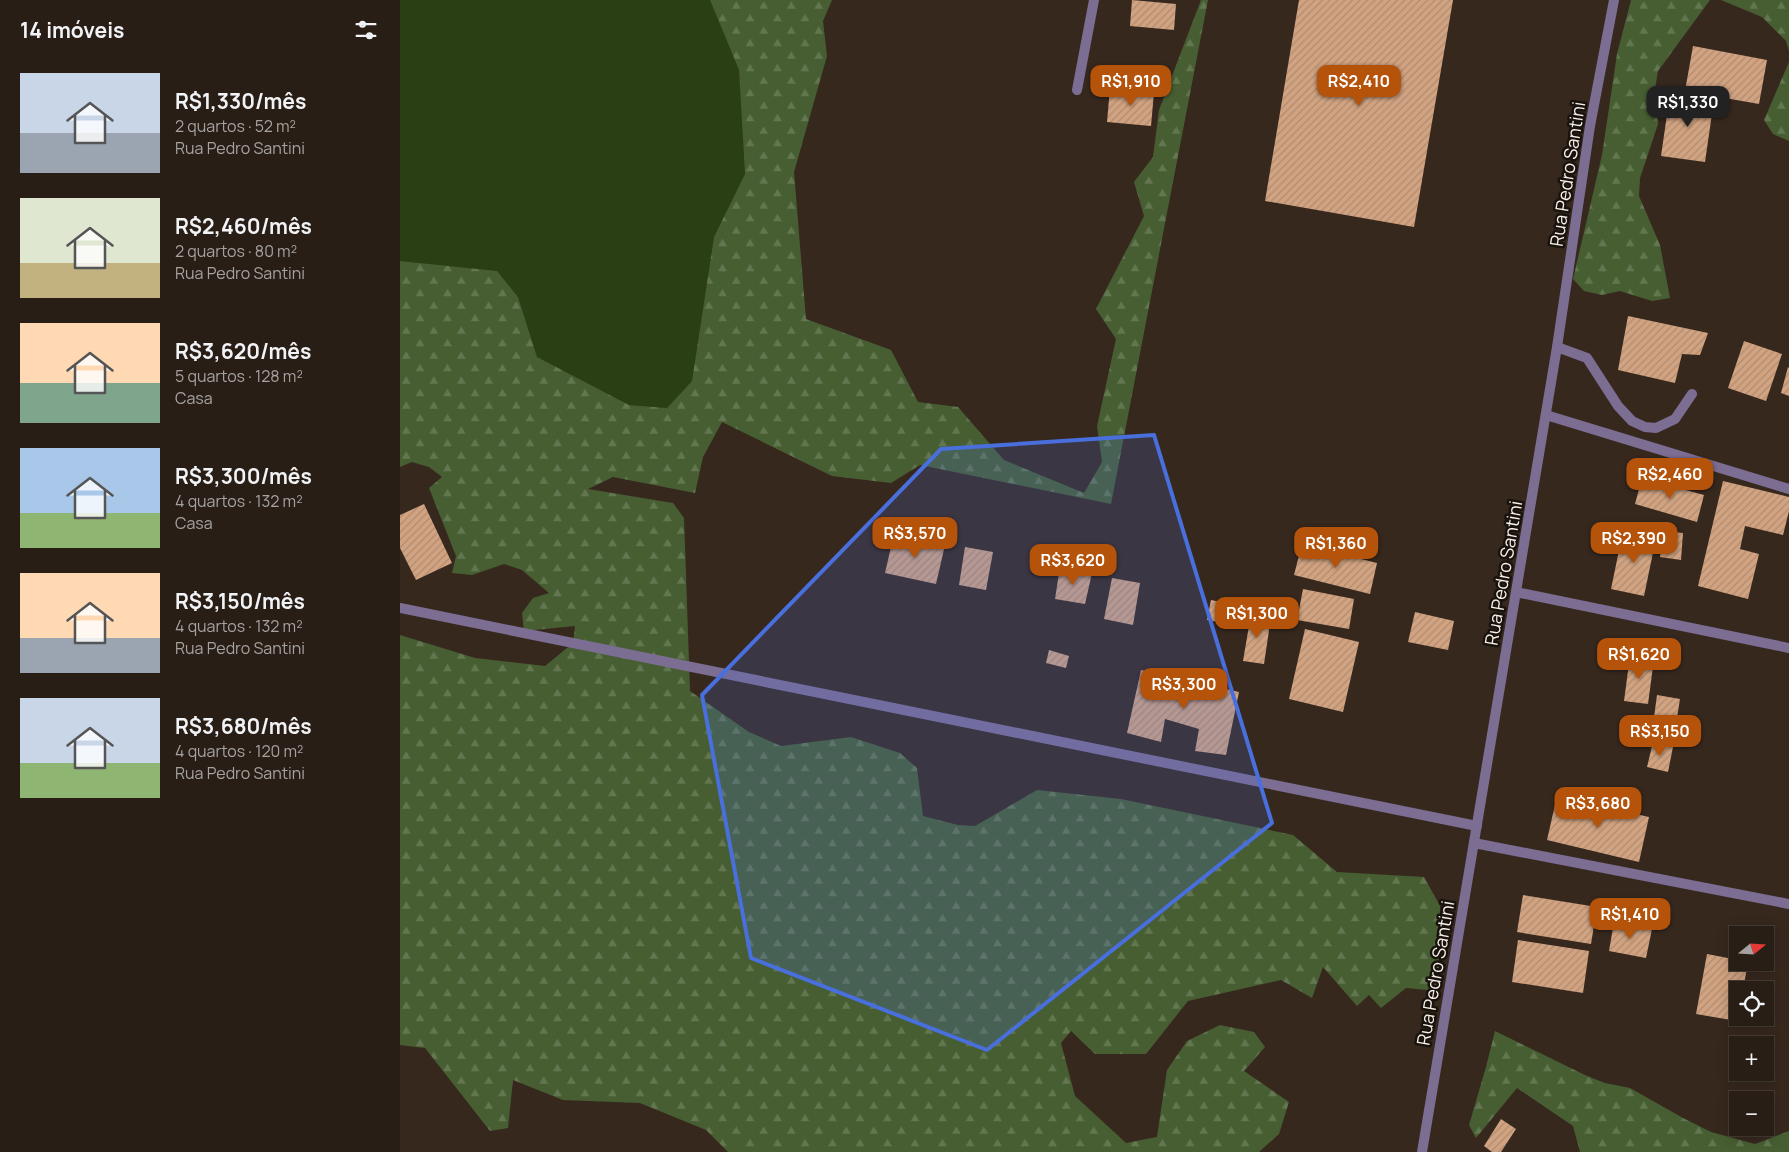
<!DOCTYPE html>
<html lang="pt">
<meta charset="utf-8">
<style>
body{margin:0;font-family:Manrope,sans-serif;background:#352b23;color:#f1f3f6;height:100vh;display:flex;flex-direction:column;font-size:19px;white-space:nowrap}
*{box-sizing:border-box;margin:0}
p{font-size:16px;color:#a5a2a1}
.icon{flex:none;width:28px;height:28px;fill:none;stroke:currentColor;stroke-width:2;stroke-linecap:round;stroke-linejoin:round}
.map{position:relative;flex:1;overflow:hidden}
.details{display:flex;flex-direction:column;background:#291e16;width:400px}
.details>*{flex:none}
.needle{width:32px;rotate:72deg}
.controls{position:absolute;left:1329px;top:926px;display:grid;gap:10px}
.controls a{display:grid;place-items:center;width:45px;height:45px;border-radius:0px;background:#291e16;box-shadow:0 2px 12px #0003,0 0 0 1px #453c35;font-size:25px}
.price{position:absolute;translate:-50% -42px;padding:0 11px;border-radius:10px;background:#b45309;color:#fff;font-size:16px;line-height:32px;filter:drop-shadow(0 1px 2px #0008)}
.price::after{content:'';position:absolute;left:50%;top:30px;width:15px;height:11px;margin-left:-8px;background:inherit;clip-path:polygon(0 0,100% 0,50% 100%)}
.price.selected{background:#222;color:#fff}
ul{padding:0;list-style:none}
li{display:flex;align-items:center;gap:15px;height:125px;padding:0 20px}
li span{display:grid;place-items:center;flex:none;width:140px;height:100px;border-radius:0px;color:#555}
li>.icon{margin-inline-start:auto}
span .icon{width:60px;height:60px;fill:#fffc;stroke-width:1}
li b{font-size:21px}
h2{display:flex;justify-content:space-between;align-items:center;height:60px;padding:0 20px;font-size:21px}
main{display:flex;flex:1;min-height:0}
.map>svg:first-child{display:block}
</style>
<main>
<section class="details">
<h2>14 imóveis<svg class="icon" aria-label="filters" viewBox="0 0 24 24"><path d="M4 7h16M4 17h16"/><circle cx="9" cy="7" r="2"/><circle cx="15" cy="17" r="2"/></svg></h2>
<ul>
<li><span style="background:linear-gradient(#c9d6e8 60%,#9aa5b1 0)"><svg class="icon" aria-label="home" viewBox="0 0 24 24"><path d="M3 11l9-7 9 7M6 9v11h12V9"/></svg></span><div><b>R$1,330/mês</b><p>2 quartos · 52 m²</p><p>Rua Pedro Santini</p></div></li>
<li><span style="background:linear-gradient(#dfe7d0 65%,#c2b280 0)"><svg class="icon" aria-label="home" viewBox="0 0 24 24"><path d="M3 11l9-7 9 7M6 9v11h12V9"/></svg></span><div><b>R$2,460/mês</b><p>2 quartos · 80 m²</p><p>Rua Pedro Santini</p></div></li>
<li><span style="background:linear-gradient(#ffd9b3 60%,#7fa58c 0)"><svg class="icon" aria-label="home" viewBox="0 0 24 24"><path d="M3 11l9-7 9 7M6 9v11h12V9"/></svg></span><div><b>R$3,620/mês</b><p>5 quartos · 128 m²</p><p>Casa</p></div></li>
<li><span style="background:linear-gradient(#a9c7e8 65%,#8fb573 0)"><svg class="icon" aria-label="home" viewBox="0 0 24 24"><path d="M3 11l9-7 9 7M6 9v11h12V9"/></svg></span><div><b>R$3,300/mês</b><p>4 quartos · 132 m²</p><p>Casa</p></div></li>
<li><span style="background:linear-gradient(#ffd9b3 65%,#9aa5b1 0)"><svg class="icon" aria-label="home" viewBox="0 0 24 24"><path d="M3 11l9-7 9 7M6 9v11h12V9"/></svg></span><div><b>R$3,150/mês</b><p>4 quartos · 132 m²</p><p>Rua Pedro Santini</p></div></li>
<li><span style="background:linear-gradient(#c9d6e8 65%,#8fb573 0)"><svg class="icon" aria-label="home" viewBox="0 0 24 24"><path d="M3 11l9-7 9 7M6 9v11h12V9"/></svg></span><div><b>R$3,680/mês</b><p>4 quartos · 120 m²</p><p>Rua Pedro Santini</p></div></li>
</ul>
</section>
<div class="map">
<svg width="1389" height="1152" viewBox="0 0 1389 1152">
<defs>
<pattern id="forest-firs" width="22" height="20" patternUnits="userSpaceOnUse" patternTransform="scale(1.25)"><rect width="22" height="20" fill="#475e32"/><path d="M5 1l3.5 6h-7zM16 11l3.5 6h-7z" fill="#627650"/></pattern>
<pattern id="building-hatch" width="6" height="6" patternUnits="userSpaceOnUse" patternTransform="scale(1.25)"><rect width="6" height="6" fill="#d1a381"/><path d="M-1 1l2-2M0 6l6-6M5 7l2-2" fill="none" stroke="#b08c72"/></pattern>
</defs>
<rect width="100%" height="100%" fill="#37281e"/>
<path fill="#2a3f14" d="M0 0H310L339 70 345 174 314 237 292 381 267 408 229 405 137 357 118 297 97 271 0 261Z"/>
<path fill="url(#forest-firs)" d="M310 0H432L423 21 427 56 394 172 406 319 491 350 518 402 558 407 604 460 684 493 702 462 697 426 716 339 696 309 744 216 734 182 753 157 759 110 801 0H808L711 504 520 465 491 483 432 476 322 422 303 457 295 493 213 477 188 489 273 503 284 518 290 691 349 732 381 746 451 737 500 753 517 768 523 816 558 825 575 826 637 790 721 799 893 835 937 872 1024 877 1040 906 1038 991 1006 988 981 1008 969 995 957 1006 923 967 912 998 881 980 788 1001 746 1054H695L671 1031 661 1043 675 1096 726 1143 757 1137 767 1070 787 1041 820 1025 854 1032 865 1047 844 1071 889 1102 879 1134 859 1152H328L306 1130 240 1103 163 1100 113 1080 108 1128 90 1131 25 1048 0 1045V635L75 658 145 666 173 643 175 626 124 631 122 613 133 598 149 593 122 570 104 564 72 575 52 573 56 556 29 488 42 477 29 467 12 462 0 467V261L97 271 118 297 137 357 229 405 267 408 292 381 314 237 345 174 339 70Z
M1231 0H1310L1258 71 1255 89 1258 124 1240 178 1239 196 1260 245 1270 298 1252 301 1220 291 1202 295 1184 291 1173 279 1202 155 1217 54Z
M1321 0H1389V51L1386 41 1362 17Z
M1389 62V141L1373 134 1364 120Z
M1095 1031 1187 1076 1205 1083 1230 1088 1283 1118 1311 1132 1355 1144 1389 1131V1152H1180L1173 1126 1117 1088 1076 1138 1069 1125 1086 1067Z"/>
<path fill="url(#building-hatch)" d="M732 0 776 4 774 30 730 26Z
M899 0H1053L1014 227 865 201Z
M1293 46 1367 60 1359 104 1285 91Z
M710 88 754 92 751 126 707 122Z
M1270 94 1314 100 1305 162 1261 156Z
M1228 316 1308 333 1300 355 1282 354 1275 383 1218 370Z
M1344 341 1382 354 1366 401 1328 388Z
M1388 367 1389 368V396L1381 393Z
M1242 478 1304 495 1297 522 1235 504Z
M1323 481 1389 497V511L1383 535 1345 526 1340 549 1359 554 1348 599 1298 586Z
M24 504 52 563 16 580 0 548V515Z
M1223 531 1256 538 1244 596 1211 589Z
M1262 531 1283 533 1281 560 1260 557Z
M494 534 545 545 536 584 485 573Z
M902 544 977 563 970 594 894 575Z
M565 547 593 552 586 590 559 585Z
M660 567 692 573 685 604 655 599Z
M712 578 740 583 733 625 704 619Z
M903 589 954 599 949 629 897 620Z
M811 600 835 605 831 624 807 620Z
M1015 612 1054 621 1048 650 1008 642Z
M851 614 871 617 864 664 843 661Z
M905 629 959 642 943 712 889 699Z
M649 650 669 656 666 668 646 663Z
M1230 656 1254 659 1248 704 1224 701Z
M741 670 839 692 826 755 795 751 799 729 765 719 761 742 727 733Z
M1257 695 1280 699 1274 736 1252 732Z
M1253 742 1273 747 1268 772 1247 767Z
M1157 796 1249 817 1239 862 1147 840Z
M1123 895 1197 907 1191 944 1117 932Z
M1214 922 1252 929 1246 958 1209 951Z
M1118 940 1189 951 1183 993 1112 982Z
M1307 954 1338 960V962H1348L1343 990H1338L1337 1021 1296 1014Z
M1101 1119 1116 1129 1101 1152H1092L1084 1146Z"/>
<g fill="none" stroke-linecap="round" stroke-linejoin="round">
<path stroke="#7c6d93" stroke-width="10" d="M677 90 694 0
M1157 347 1187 358 1218 406 1232 421 1245 427 1256 428 1275 419 1292 394
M0 608 1077 826
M1074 843 1389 904"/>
<path stroke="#7c6d93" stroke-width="10" d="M1146 415 1389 489
M1116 592 1389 648
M1022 1152 1157 347 1190 126 1214 0"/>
</g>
<path fill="#496fdc" fill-opacity="0.2" stroke="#496fdc" stroke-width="4" stroke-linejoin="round" d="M754 435 872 823 587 1050 351 958 302 695 541 449Z"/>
<g text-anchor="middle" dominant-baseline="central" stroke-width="5" stroke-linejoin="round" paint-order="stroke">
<g font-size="18" fill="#faf1ea" stroke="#19130e">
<text transform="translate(1167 174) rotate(-81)">Rua Pedro Santini</text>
<text transform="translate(1103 573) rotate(-80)">Rua Pedro Santini</text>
<text transform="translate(1035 973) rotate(-80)">Rua Pedro Santini</text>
</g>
</g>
</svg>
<div class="controls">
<a><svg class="needle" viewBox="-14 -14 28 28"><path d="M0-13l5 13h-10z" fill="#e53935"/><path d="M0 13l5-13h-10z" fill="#a5a2a1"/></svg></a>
<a><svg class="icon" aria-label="locate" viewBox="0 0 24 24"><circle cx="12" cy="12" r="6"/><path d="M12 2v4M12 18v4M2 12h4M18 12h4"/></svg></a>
<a>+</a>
<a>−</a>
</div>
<b class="price" style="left:731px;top:107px">R$1,910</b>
<b class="price" style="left:959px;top:107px">R$2,410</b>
<b class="price selected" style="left:1288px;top:128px">R$1,330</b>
<b class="price" style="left:1270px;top:500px">R$2,460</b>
<b class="price" style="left:515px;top:559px">R$3,570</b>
<b class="price" style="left:1234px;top:564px">R$2,390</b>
<b class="price" style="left:936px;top:569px">R$1,360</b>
<b class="price" style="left:673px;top:586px">R$3,620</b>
<b class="price" style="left:857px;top:639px">R$1,300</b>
<b class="price" style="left:1239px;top:680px">R$1,620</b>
<b class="price" style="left:784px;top:710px">R$3,300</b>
<b class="price" style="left:1260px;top:757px">R$3,150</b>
<b class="price" style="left:1198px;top:829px">R$3,680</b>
<b class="price" style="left:1230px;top:940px">R$1,410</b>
</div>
</main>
